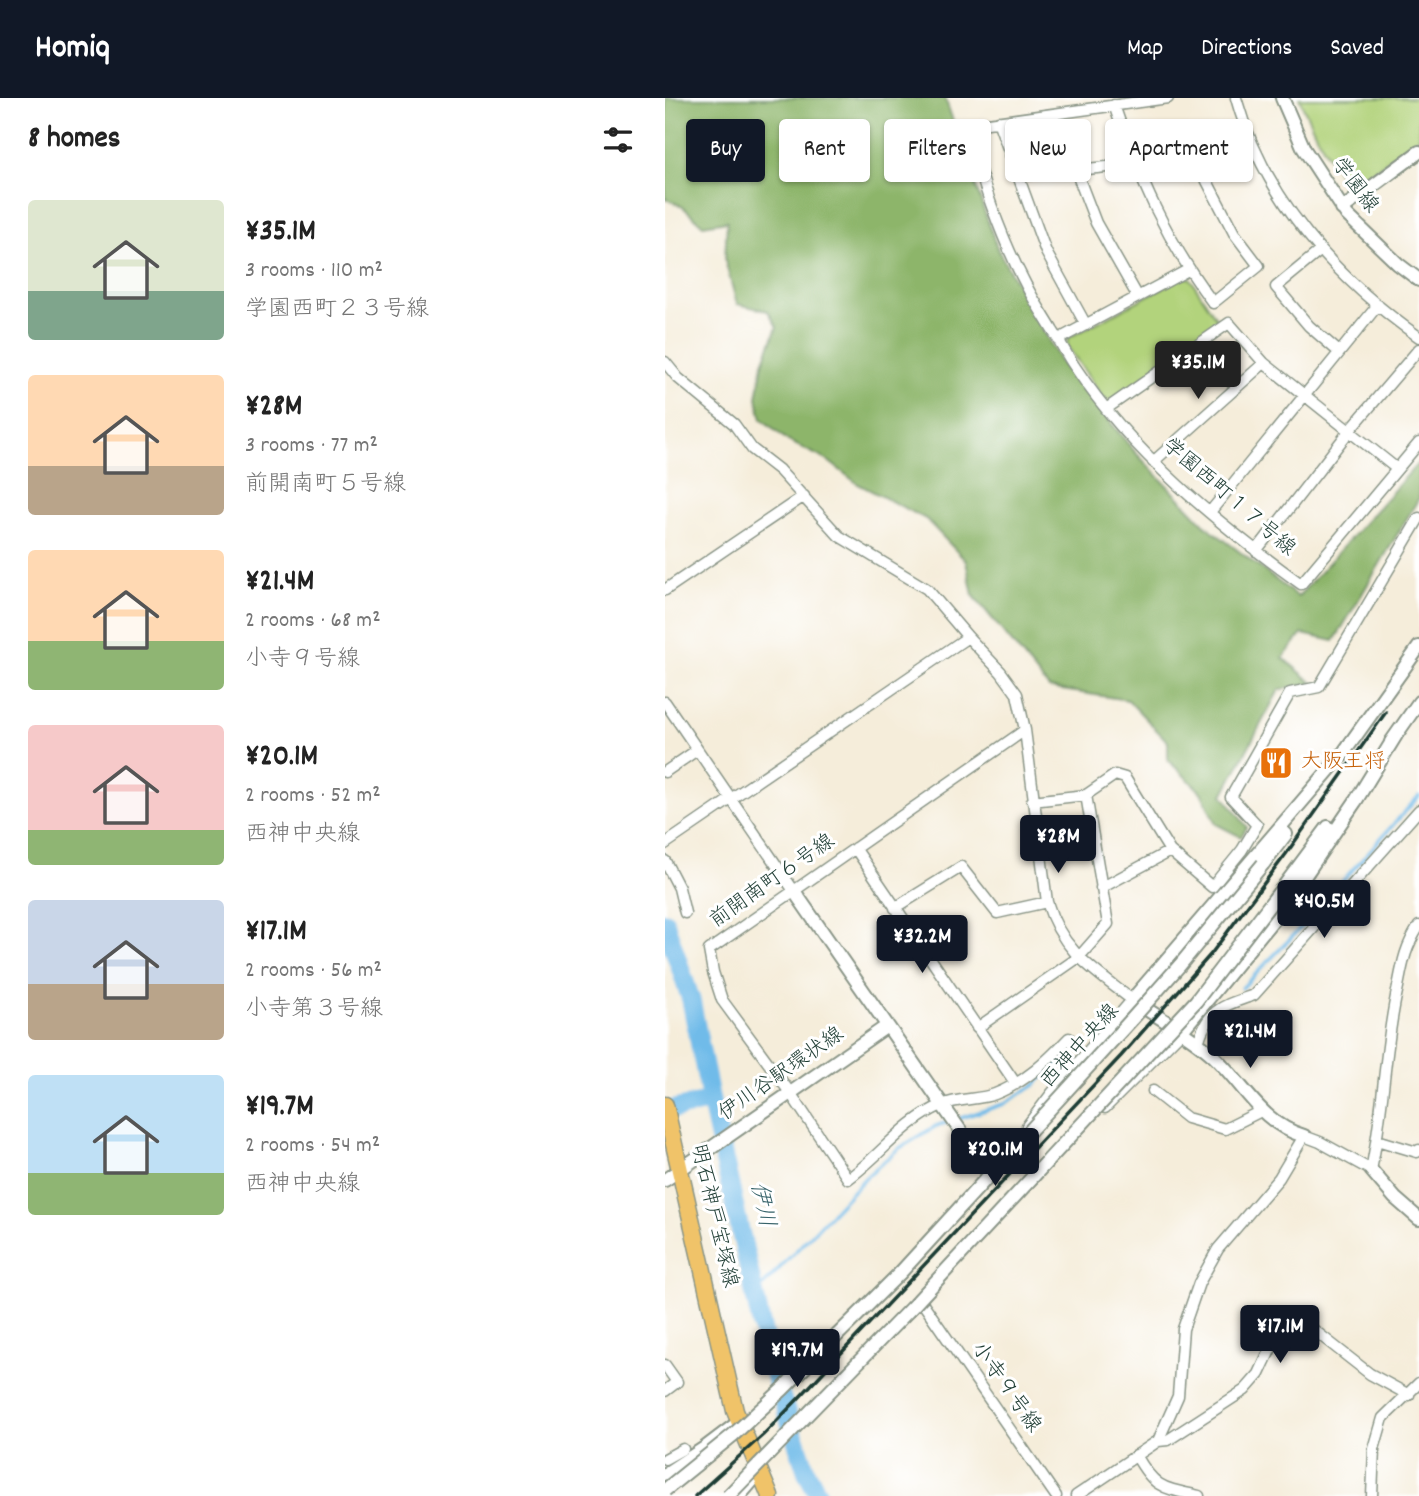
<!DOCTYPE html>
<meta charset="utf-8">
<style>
body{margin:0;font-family:Dekko,"Klee One",sans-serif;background:#f6f6f6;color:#222;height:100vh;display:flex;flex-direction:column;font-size:26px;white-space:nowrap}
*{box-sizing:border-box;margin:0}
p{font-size:23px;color:#767676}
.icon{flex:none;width:38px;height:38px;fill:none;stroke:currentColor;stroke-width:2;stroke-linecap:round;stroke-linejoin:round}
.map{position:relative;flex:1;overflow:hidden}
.sheet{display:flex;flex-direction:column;background:#fff;width:665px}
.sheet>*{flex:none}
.top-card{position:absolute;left:21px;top:21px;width:626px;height:63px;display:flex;gap:14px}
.price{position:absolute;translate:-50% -60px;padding:0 16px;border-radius:7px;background:#111827;color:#fff;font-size:23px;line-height:46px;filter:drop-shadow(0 2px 4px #0008)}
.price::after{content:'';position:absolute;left:50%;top:42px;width:21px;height:16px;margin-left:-10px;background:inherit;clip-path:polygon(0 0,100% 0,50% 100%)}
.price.current{background:#222;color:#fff}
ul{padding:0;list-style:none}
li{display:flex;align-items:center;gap:21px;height:175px;padding:0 28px}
li span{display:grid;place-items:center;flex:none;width:196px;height:140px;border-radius:7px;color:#555}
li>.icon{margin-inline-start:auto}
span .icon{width:84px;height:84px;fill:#fffc;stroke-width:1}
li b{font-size:30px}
h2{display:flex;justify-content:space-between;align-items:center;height:84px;padding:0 28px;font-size:30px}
.pill{padding:0 24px;border-radius:7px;background:#fff;box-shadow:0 2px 5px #0004;font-size:24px;line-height:63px}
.pill.current{background:#111827;color:#fff}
header{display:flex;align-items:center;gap:42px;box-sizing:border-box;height:98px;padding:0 35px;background:#111827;color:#fff}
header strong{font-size:33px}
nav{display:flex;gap:38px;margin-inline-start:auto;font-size:24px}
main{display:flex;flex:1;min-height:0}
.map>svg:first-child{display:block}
</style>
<header>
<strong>Homiq</strong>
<nav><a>Map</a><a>Directions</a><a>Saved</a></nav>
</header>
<main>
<section class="sheet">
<h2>8 homes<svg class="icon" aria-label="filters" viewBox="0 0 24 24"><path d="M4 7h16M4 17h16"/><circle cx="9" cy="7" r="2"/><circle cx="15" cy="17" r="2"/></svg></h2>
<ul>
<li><span style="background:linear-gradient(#dfe7d0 65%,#7fa58c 0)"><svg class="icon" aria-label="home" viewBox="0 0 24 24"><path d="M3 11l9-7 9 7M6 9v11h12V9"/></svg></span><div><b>¥35.1M</b><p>3 rooms · 110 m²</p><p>学園西町２３号線</p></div></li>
<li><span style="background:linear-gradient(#ffd9b3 65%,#b9a48a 0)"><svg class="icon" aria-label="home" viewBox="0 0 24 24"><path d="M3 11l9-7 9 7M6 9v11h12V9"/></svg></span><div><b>¥28M</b><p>3 rooms · 77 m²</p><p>前開南町５号線</p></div></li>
<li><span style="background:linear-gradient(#ffd9b3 65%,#8fb573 0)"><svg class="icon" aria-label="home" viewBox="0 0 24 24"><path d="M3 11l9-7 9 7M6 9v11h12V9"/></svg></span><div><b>¥21.4M</b><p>2 rooms · 68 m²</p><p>小寺９号線</p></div></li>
<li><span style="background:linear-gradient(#f6c9c9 75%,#8fb573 0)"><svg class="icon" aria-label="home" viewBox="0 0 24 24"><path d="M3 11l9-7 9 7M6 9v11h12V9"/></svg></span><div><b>¥20.1M</b><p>2 rooms · 52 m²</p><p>西神中央線</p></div></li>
<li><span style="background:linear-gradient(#c9d6e8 60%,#b9a48a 0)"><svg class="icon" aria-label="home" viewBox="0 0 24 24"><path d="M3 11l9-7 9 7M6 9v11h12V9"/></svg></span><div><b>¥17.1M</b><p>2 rooms · 56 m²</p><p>小寺第３号線</p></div></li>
<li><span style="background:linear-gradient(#bfe0f5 70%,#8fb573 0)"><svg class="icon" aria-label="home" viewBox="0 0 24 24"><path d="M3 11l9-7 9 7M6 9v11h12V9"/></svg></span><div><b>¥19.7M</b><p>2 rooms · 54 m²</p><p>西神中央線</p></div></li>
</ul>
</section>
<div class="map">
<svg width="754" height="1398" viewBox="0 0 754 1398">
<rect width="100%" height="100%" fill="#fff"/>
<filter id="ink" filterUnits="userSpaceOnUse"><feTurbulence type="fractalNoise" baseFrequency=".0143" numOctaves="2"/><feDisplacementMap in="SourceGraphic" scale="14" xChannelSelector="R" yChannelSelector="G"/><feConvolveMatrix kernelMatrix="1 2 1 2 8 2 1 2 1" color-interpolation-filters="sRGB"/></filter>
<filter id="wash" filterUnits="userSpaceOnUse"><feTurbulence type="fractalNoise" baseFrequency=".00686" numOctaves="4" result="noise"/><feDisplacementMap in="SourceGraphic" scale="28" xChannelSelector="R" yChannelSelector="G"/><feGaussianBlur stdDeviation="1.57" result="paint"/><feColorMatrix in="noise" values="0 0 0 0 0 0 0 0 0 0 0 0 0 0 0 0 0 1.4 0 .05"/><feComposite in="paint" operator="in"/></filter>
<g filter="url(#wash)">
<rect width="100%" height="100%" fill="#f5edda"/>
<path fill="#b2d37b" stroke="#688858" stroke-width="2" d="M634 0H754V39L688 88 681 87 651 37Z
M516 180H525L553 223 447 303 439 301 402 248 403 240Z"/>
<path fill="#8db56b" stroke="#567950" stroke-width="2" d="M1 0H280L333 152 397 266 470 354 540 427 633 499 754 364V400L669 543 637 536 618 560 648 585 614 592 558 697 582 729 576 739 551 726 536 694 503 662V644L463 602 384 590 308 497 301 463 261 421 193 386 162 362 123 343 97 321 92 300 98 265 112 229 103 213 72 206 60 163 62 123 38 127 18 109 0 100Z"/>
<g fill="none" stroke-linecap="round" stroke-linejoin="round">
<path stroke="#70bbe9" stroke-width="3.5" d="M577 890 629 837 754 698
M90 1196 201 1079 233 1051 271 1028 339 1006 370 987 413 944"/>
<path stroke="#70bbe9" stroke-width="19" d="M0 824 26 902 46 1003 105 1265 142 1375 154 1398
M0 1013 46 1003"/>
</g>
</g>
<g filter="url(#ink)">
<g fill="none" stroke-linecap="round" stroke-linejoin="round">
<defs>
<path id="minor" d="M503 0 301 28C317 82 334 136 361 187 369 203 379 218 388 233 396 245 402 258 410 269 468 356 552 425 636 486L754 345
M571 0C599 100 670 180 754 239
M449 7C474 80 501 142 548 205L594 168 569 135 530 60
M333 23 381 154 421 227
M411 73 431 125 473 199
M353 78 530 60 589 50
M656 152 611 189 644 228 674 254
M394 241 523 172
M0 264 13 280 69 326 87 351 114 372 174 438 262 491 303 539 336 574 352 596 360 632 382 804C397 854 429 872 467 902L387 995 362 1028
M441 311 564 225 599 265 732 371
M488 364 599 265
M545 414 713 207
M591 453 685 332 754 251
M0 492 139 398
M0 604 129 793
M360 632 44 852 48 874 57 902 126 996 183 1081C216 1057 239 1023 277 1007 293 1000 314 1002 330 996 361 984 382 963 404 940
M0 674 32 652
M367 703 421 697 450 677 460 680 505 753 547 789 577 752 592 727 566 699 625 595 654 589 754 420
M0 746 303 539
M190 750 351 986
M0 763 14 790 20 815
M436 790 505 753
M230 810 296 769 332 815 382 804
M312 930 414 859 443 826 421 697
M533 945C543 910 558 908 589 897L754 712
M488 993 522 1020 560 1031 596 1013
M440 1010 516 934
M712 1042 752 1054 754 1052
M257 1204 391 1398
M0 1267 12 1284 0 1293
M493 1343 503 1342 580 1292 594 1276 614 1233 633 1227 645 1229 705 1276 744 1297
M471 1357C490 1391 498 1390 534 1398
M0 1361 18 1351
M411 1398 493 1343 513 1298 518 1231 534 1185 553 1151 614 1080 639 1038 655 1044 706 1072C719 1011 719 949 733 889 738 863 740 850 754 828
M707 1398 709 1351 718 1320 754 1285"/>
<path id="tertiary" d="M617 0 639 51 682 117 733 166 754 182
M677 111 754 54
M726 644 754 604
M672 664 754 549
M598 766 621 736
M619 788 663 729
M129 793 324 1074
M516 934 620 807 690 704 731 637
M639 1038C595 1026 577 982 544 954 520 934 493 919 467 902L676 658
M706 1072 730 1100 754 1121
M0 1082 222 928
M0 1376 41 1349 74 1324
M74 1398 94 1375"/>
<path id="primary" d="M0 1007 70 1313 105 1398"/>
</defs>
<use href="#minor" stroke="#8a9587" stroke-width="13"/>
<use href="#tertiary" stroke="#8a9587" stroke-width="16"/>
<use href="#primary" stroke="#8a9587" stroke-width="19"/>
<use href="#minor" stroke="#fff" stroke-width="10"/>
<use href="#tertiary" stroke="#fff" stroke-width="12"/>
<use href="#primary" stroke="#f0c369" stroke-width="16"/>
<path stroke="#1f3d34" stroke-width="3.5" d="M30 1398 98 1337 132 1302 456 958 546 856 621 756 721 614"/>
<defs>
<path id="tertiary-bridge" d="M0 1392 68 1337 118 1291 235 1175 467 921 515 867 598 766
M63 1398 249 1207 531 903 619 788"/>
</defs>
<use href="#tertiary-bridge" stroke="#8a9587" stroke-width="16" stroke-linecap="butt"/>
<use href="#tertiary-bridge" stroke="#fff" stroke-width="12"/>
</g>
</g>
<defs>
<symbol id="restaurant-square" viewBox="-11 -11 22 22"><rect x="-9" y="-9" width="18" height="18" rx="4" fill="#e8710a" stroke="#fff"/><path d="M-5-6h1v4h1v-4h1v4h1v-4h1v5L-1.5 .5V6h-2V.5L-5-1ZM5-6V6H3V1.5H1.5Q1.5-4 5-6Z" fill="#fff"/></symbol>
</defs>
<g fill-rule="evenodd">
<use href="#restaurant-square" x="592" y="646" width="38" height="38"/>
</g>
<g text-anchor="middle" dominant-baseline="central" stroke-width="6" stroke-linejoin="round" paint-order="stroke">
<g font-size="21" fill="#1f3d34" stroke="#fff">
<text transform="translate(689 88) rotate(53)">学園線</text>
<text transform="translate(563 400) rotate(41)">学園西町１７号線</text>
<text transform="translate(108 784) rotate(-35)">前開南町６号線</text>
<text transform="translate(416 949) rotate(-48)">西神中央線</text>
<text transform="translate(117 977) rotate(-35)">伊川谷駅環状線</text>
<text transform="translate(48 1118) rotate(77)">明石神戸宝塚線</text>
<text transform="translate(340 1290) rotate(55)">小寺９号線</text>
</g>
<g font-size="21" fill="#c56008" stroke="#fff" text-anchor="start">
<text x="636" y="665">大阪王将</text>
</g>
<g font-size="23" font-style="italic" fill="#37636a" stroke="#fff">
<text transform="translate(96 1107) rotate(78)">伊川</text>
</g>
</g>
</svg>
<b class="price current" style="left:533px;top:303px">¥35.1M</b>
<b class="price" style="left:393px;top:777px">¥28M</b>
<b class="price" style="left:659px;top:842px">¥40.5M</b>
<b class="price" style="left:257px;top:877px">¥32.2M</b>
<b class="price" style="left:585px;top:972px">¥21.4M</b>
<b class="price" style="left:330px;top:1090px">¥20.1M</b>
<b class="price" style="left:615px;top:1267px">¥17.1M</b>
<b class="price" style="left:132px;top:1291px">¥19.7M</b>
<div class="top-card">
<a class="pill current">Buy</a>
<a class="pill">Rent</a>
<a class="pill">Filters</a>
<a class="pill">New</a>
<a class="pill">Apartment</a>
</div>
</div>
</main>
